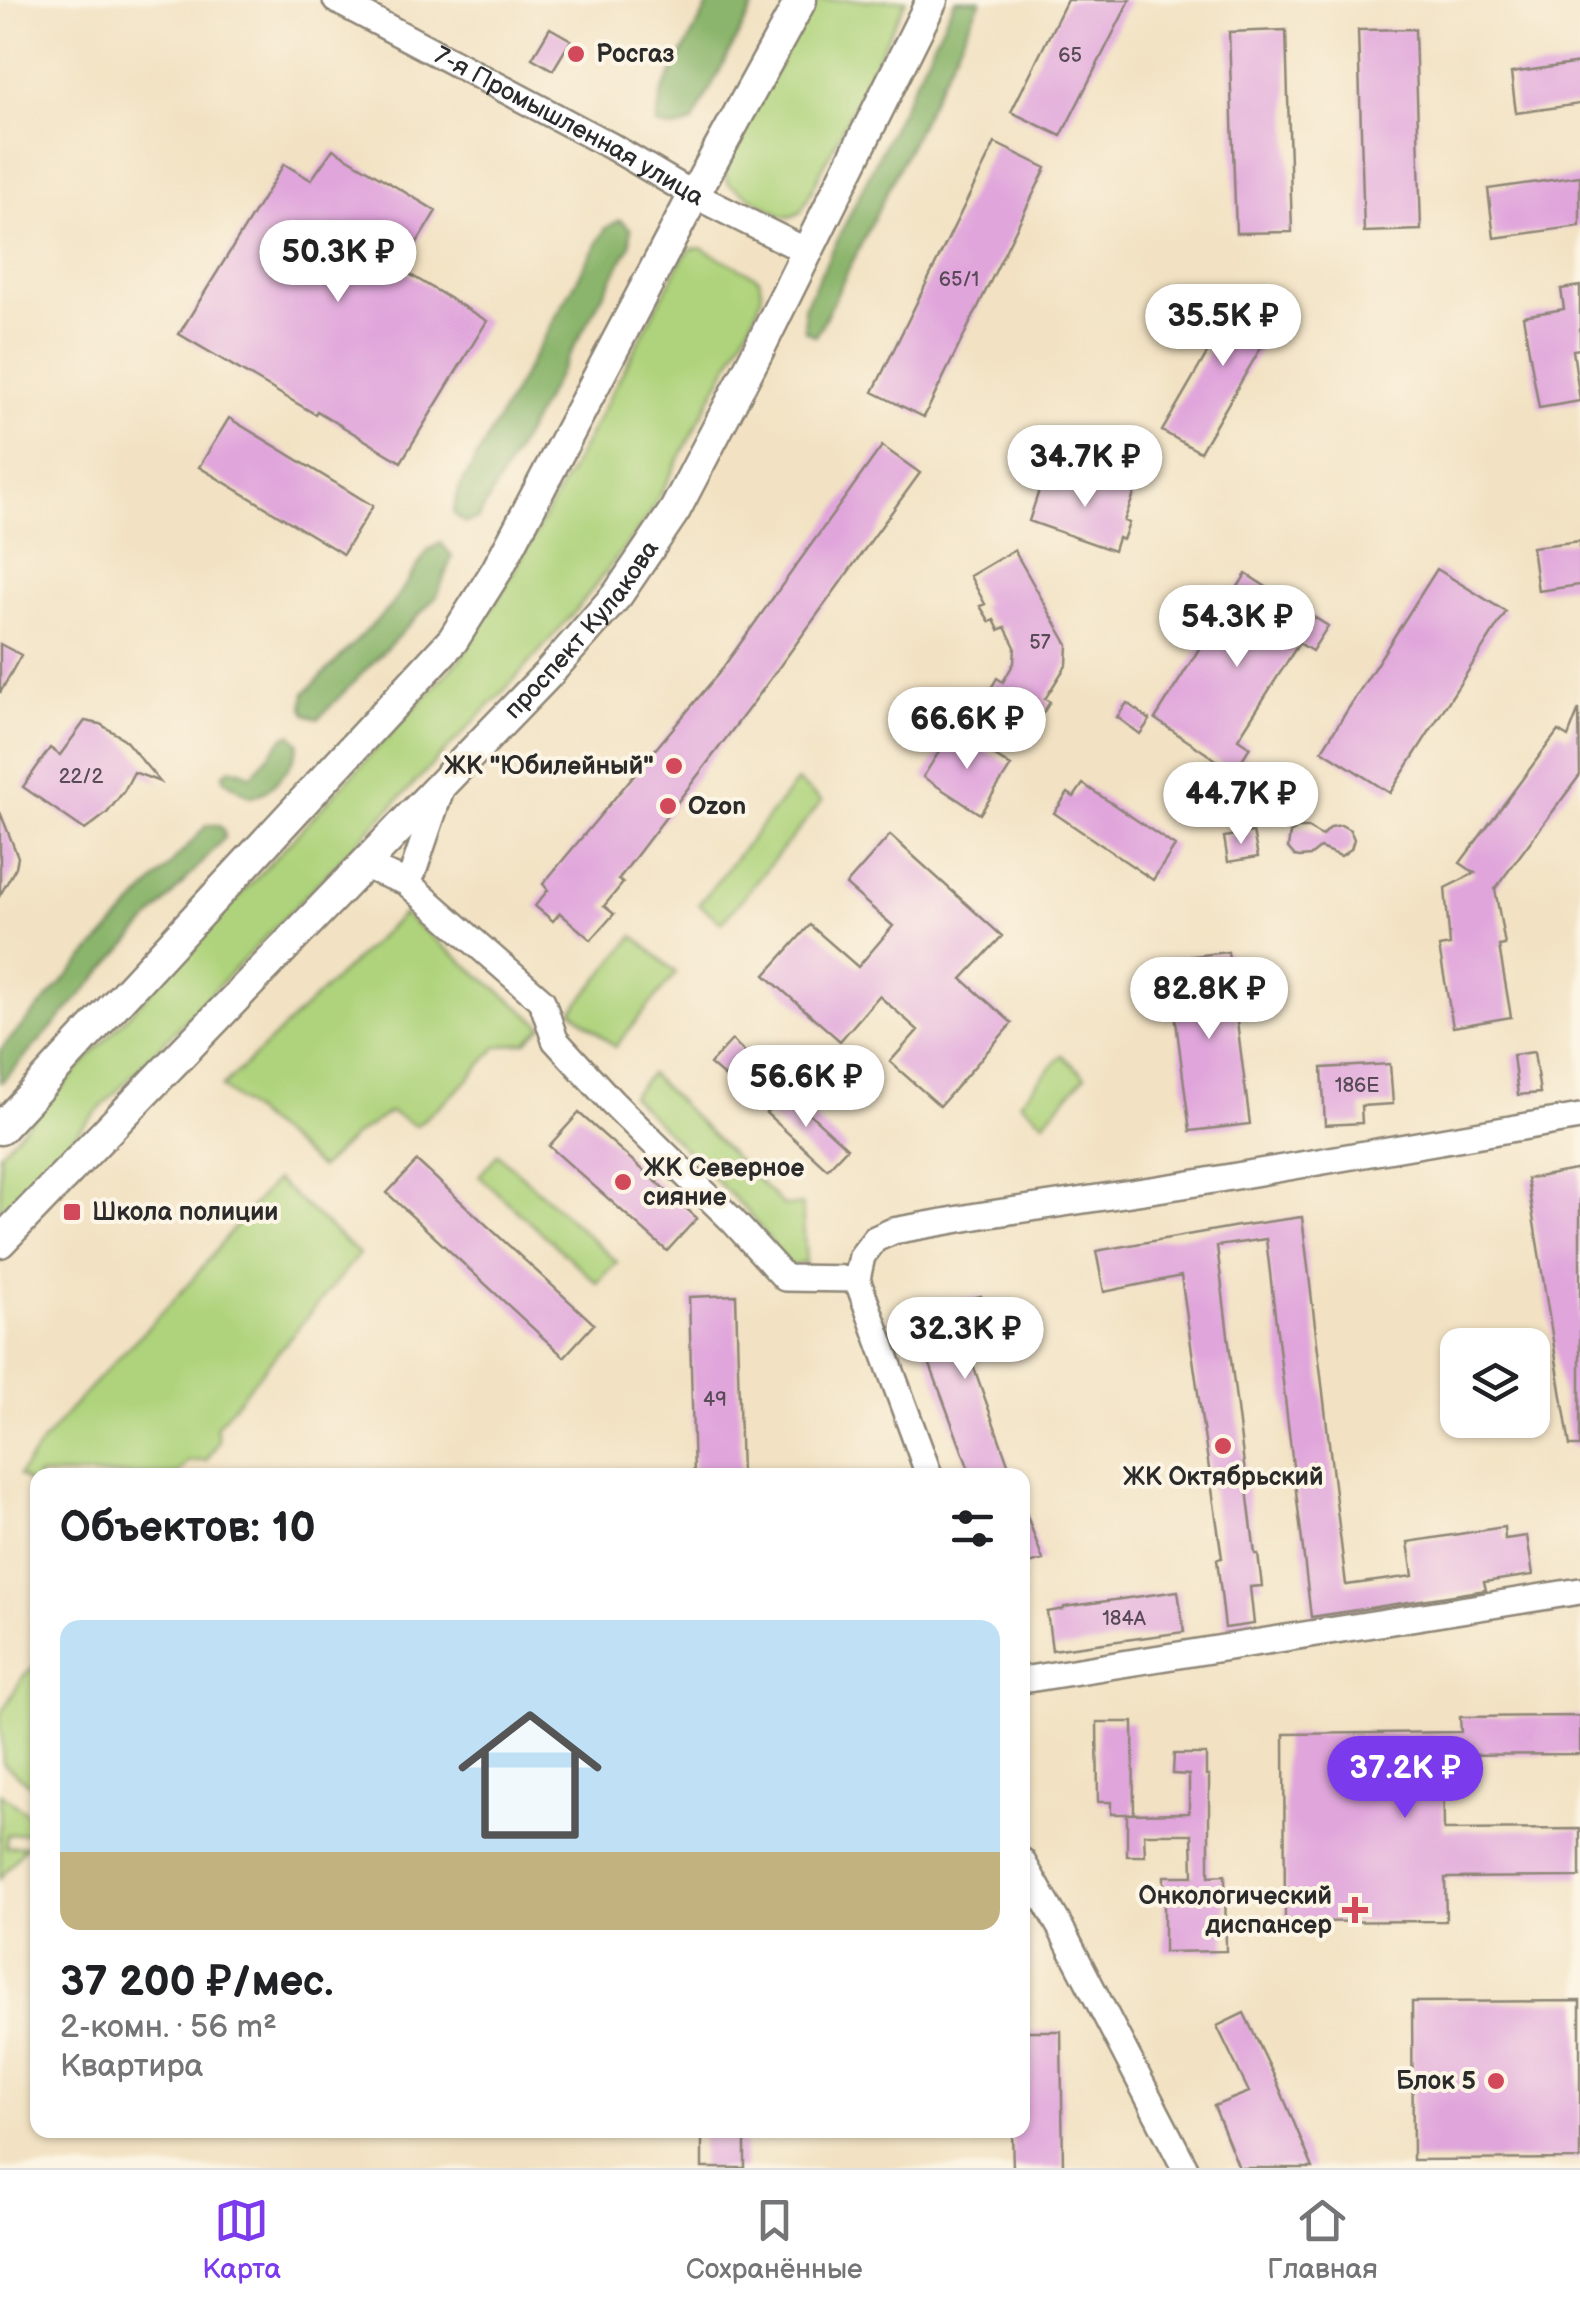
<!DOCTYPE html>
<html lang="ru">
<meta charset="utf-8">
<style>
body{margin:0;font-family:"Balsamiq Sans",sans-serif;background:#f2f2f2;color:#202124;height:100vh;display:flex;flex-direction:column;font-size:38px;white-space:nowrap}
*{box-sizing:border-box;margin:0}
p{font-size:32px;color:#757577}
.icon{flex:none;width:55px;height:55px;fill:none;stroke:currentColor;stroke-width:2;stroke-linecap:round;stroke-linejoin:round}
.map{position:relative;flex:1;overflow:hidden}
.sheet{position:absolute;left:30px;top:1468px;width:1000px;height:670px;display:flex;flex-direction:column;background:#fff;border-radius:20px;box-shadow:0 2px 8px #0004}
.sheet>*{flex:none}
.controls{position:absolute;left:1440px;top:1328px;display:grid;gap:20px}
.controls a{display:grid;place-items:center;width:110px;height:110px;border-radius:20px;background:#fff;box-shadow:0 2px 8px #0004;font-size:50px}
.price{position:absolute;translate:-50% -85px;padding:0 22px;border-radius:35px;background:#fff;color:#222;font-size:32px;line-height:65px;filter:drop-shadow(0 2px 5px #0008)}
.price::after{content:'';position:absolute;left:50%;top:60px;width:30px;height:22px;margin-left:-15px;background:inherit;clip-path:polygon(0 0,100% 0,50% 100%)}
.price.on{background:#7c3aed;color:#fff}
ul{padding:0;list-style:none}
li{display:grid;align-content:center;gap:20px;height:530px;padding:0 30px}
li+li{border-top:2px solid #e0e0e0}
li span{display:grid;place-items:center;height:310px;border-radius:20px;color:#555}
li>.icon{margin-inline-start:auto}
span .icon{width:180px;height:180px;fill:#fffc;stroke-width:1}
li b{font-size:42px}
h2{display:flex;justify-content:space-between;align-items:center;height:120px;padding:0 30px;font-size:42px}
.tab-bar{display:flex;justify-content:space-around;align-items:center;height:140px;border-top:2px solid #e0e0e0;background:#fff;font-size:28px;color:#757577}
.tab-bar a{display:grid;justify-items:center;gap:5px}
.tab-bar .on{color:#7c3aed}
.map>svg:first-child{display:block}
</style>
<div class="map">
<svg width="1580" height="2168" viewBox="0 0 1580 2168">
<rect width="100%" height="100%" fill="#fcf5e5"/>
<filter id="ink" filterUnits="userSpaceOnUse"><feTurbulence type="fractalNoise" baseFrequency=".01" numOctaves="2"/><feDisplacementMap in="SourceGraphic" scale="20" xChannelSelector="R" yChannelSelector="G"/><feConvolveMatrix kernelMatrix="1 2 1 2 8 2 1 2 1" color-interpolation-filters="sRGB"/></filter>
<filter id="wash" filterUnits="userSpaceOnUse"><feTurbulence type="fractalNoise" baseFrequency=".0048" numOctaves="4" result="noise"/><feDisplacementMap in="SourceGraphic" scale="40" xChannelSelector="R" yChannelSelector="G"/><feGaussianBlur stdDeviation="2.25" result="paint"/><feColorMatrix in="noise" values="0 0 0 0 0 0 0 0 0 0 0 0 0 0 0 0 0 1.4 0 .05"/><feComposite in="paint" operator="in"/></filter>
<g filter="url(#wash)">
<rect width="100%" height="100%" fill="#f2e2c3"/>
<path fill="#afd37c" stroke="#6d7f54" stroke-width="2.5" d="M813 0H906L801 212 790 217 782 216 729 184 724 172 726 163Z
M701 248 759 278 762 294 757 310 649 516 577 609 513 681 0 1212V1153L461 658C543 529 611 393 682 259L691 249Z
M797 781 822 801 722 923 699 904Z
M403 914 543 1026 526 1042 497 1047 462 1086 416 1126 390 1112 354 1136 320 1168 222 1087Z
M634 936 676 973 615 1047 572 1011Z
M1062 1055 1085 1076 1044 1122 1020 1102Z
M650 1074 784 1206 802 1205 806 1263 790 1266 747 1211 631 1096Z
M498 1154 617 1262 597 1283 479 1176Z
M276 1180 359 1254 216 1427 219 1441 207 1460 188 1462 177 1475H38L37 1489 19 1475C68 1402 134 1345 192 1280 220 1247 245 1211 276 1180Z
M37 1664V1663V1790L3 1763 0 1715 24 1675Z
M0 1793 28 1814 29 1833 7 1835 6 1847 26 1846 0 1879Z"/>
<path fill="#8bb56c" stroke="#5b704c" stroke-width="2.5" d="M711 0H757L692 123 675 129 656 125 662 92Z
M955 0H981L816 336 805 331 804 308Z
M620 220 631 229 630 246 478 519 465 523 453 513 459 489 606 228Z
M441 543 452 556 437 596 318 719 306 714 303 707 305 693 393 604 428 550Z
M291 734 299 743C295 764 272 793 251 797L225 781 223 774 230 769 241 770 251 776 285 736Z
M207 825H219L224 831V838L3 1081 0 1082V1050Z"/>
<g id="blocks">
<path fill="#e0a5db" d="M1067 0H1130L1061 136 1011 112Z
M550 28 571 40 553 70 532 58Z
M1415 29 1421 230 1364 232 1358 30Z
M1286 30 1292 232 1236 233 1229 32Z
M1580 63V104L1516 113 1511 73Z
M995 143 1046 168 924 417 873 392Z
M333 149 436 211 401 269 487 321 401 462 317 411 315 414 179 334 284 164 311 180Z
M1580 176V226L1494 238 1488 189Z
M1246 286 1284 308 1200 452 1162 431Z
M1580 286V349L1573 350 1580 401 1539 408 1523 316 1564 309 1561 289Z
M229 418 373 506 343 554 199 467Z
M882 446 920 473 756 699 618 880 623 883 604 906 614 914 591 940 560 913 553 921 535 906 548 890 543 884 719 673Z
M1044 475 1076 488 1091 482 1093 475 1136 489 1124 521 1129 523 1123 540 1118 538 1114 551 1029 521Z
M1580 541V585L1538 591 1532 547Z
M1014 550 1068 645 1067 664 1045 699 1050 702 1040 718 1035 715 1023 736 979 709 997 678 1003 682 1014 663 1015 647 1005 627 999 630 994 620 990 622 980 606 985 604 970 576Z
M1437 569 1506 612 1390 793 1322 750Z
M1246 574 1328 626 1312 651 1299 643 1238 739 1250 747 1234 772 1155 719Z
M0 644 21 655 0 693Z
M1127 703 1150 720 1140 734 1117 717Z
M1579 709 1580 775 1495 889 1505 945 1499 946 1511 1017 1453 1027 1439 947 1450 945 1445 888 1475 873 1460 863 1558 731 1568 737Z
M85 721 100 724 124 739 160 782 134 772 124 791 107 813 85 830 23 787 50 748 60 755Z
M953 730 1011 766 980 814 923 777Z
M1083 784 1175 846 1153 880 1054 813 1068 793 1074 797Z
M0 812 18 857 16 867 0 895Z
M1341 825 1350 830 1354 839 1351 849 1341 856 1320 848 1310 856 1300 857 1295 856 1288 848 1290 833 1298 828H1308L1322 836 1331 827Z
M1253 832 1258 857 1228 862 1224 837Z
M890 835 1002 936 962 979 1012 1023 940 1106 890 1062 918 1030 879 996 840 1041 765 975 810 925 858 967 893 926 846 885Z
M1228 952 1250 1124 1190 1131 1168 959Z
M732 1040 751 1058 730 1081 710 1064Z
M1534 1052 1540 1093 1518 1095 1513 1055Z
M1390 1064 1393 1104 1361 1106 1362 1123 1325 1125 1322 1068Z
M785 1091 847 1148 827 1169 766 1113Z
M579 1113 697 1218 667 1251 549 1146Z
M417 1161 594 1324 564 1357 387 1193Z
M1580 1169V1446H1570L1527 1179Z
M1302 1217 1346 1585 1413 1576 1408 1542 1504 1527 1505 1539 1527 1536 1533 1575 1484 1582 1486 1590 1311 1617 1266 1239 1217 1246 1255 1554H1258L1262 1586 1250 1587 1254 1624 1225 1628 1217 1559 1222 1558 1181 1276 1104 1292 1096 1251 1238 1226Z
M736 1295 741 1475H694L689 1297Z
M981 1296 990 1338 972 1362 1012 1475H971L919 1335 941 1305Z
M1025 1510 1043 1560 1022 1566V1511Z
M1178 1591 1184 1632 1052 1650 1047 1612 1064 1609V1607Z
M1580 1716V1754L1443 1755 1444 1830 1580 1829V1877L1445 1878 1446 1921 1285 1922 1284 1734 1461 1732 1460 1717Z
M1097 1722H1133L1134 1814H1111V1802H1098Z
M1174 1754H1206V1775H1209V1876L1225 1875 1226 1951 1164 1952V1876H1193L1192 1834H1144L1145 1856H1127V1814L1189 1813V1775L1173 1774Z
M1580 2001V2159L1413 2160 1412 2002Z
M1244 2013 1277 2082 1313 2168H1239L1214 2106 1249 2092 1217 2026Z
M1022 2031H1061L1063 2168H1013L1012 2130H1022Z
M702 2130H745V2168H702Z"/>
</g>
</g>
<g filter="url(#ink)">
<use href="#blocks" fill-opacity="0" stroke="#8e8677" stroke-width="2.5"/>
<g fill="none" stroke-linecap="round" stroke-linejoin="round">
<defs>
<g id="minor">
<path id="s1" d="M336 0 611 146 694 195 806 251"/>
<path d="M364 866 406 882 542 1001 555 1040 612 1102 733 1221 785 1278 857 1279"/>
<path d="M406 882 413 872 441 789"/>
<path d="M929 1475 857 1279 862 1256 875 1239 893 1231 977 1216 1184 1185 1580 1117"/>
<path d="M1022 1680 1580 1591"/>
<path d="M1022 1861 1060 1927 1185 2168"/>
</g>
<g id="major">
<path d="M0 1129 453 640 497 570 694 195 801 0"/>
<path id="s2" d="M0 1242 546 676 618 594 675 510 757 353 932 0"/>
</g>
</defs>
<use href="#minor" stroke="#8e8677" stroke-width="30"/>
<use href="#major" stroke="#8e8677" stroke-width="35"/>
<use href="#minor" stroke="#fff" stroke-width="25"/>
<use href="#major" stroke="#fff" stroke-width="30"/>
</g>
</g>
<g fill="#d1495b" stroke="#fcf5e5" stroke-width="4">
<circle cx="576" cy="54" r="10"/>
<circle cx="674" cy="766" r="10"/>
<circle cx="668" cy="806" r="10"/>
<circle cx="623" cy="1182" r="10"/>
<rect x="62" y="1202" width="20" height="20" rx="5"/>
<circle cx="1223" cy="1446" r="10"/>
<path d="M1350 1895h10v10h10v10h-10v10h-10v-10h-10v-10h10z"/>
<circle cx="1496" cy="2081" r="10"/>
</g>
<g text-anchor="middle" dominant-baseline="central" stroke-width="8" stroke-linejoin="round" paint-order="stroke">
<g font-size="20" fill="#584a57">
<text x="1070" y="56">65</text>
<text x="959" y="280">65/1</text>
<text x="1040" y="643">57</text>
<text x="81" y="777">22/2</text>
<text x="1357" y="1086">186Е</text>
<text x="715" y="1400">49</text>
<text x="1124" y="1619">184А</text>
</g>
<g font-size="25" font-weight="bold" fill="#2b2b2b" stroke="#fcf5e5" text-anchor="start">
<text x="596" y="54">Росгаз</text>
<text x="654" y="766" text-anchor="end">ЖК "Юбилейный"</text>
<text x="688" y="806">Ozon</text>
<text x="643" y="1168">ЖК Северное<tspan x="643" dy="29">сияние</tspan></text>
<text x="92" y="1212">Школа полиции</text>
<text x="1223" y="1477" text-anchor="middle">ЖК Октябрьский</text>
<text x="1332" y="1896" text-anchor="end">Онкологический<tspan x="1332" dy="29">диспансер</tspan></text>
<text x="1476" y="2081" text-anchor="end">Блок 5</text>
</g>
<g font-size="25" fill="#2b2b2b" stroke="#fcf5e5">
<text stroke="none"><textPath href="#s1" startOffset="265">7-я Промышленная улица</textPath></text>
<text stroke="none"><textPath href="#s2" startOffset="845">проспект Кулакова</textPath></text>
</g>
</g>
</svg>
<div class="controls">
<a><svg class="icon" aria-label="layers" viewBox="0 0 24 24"><path d="M12 4l9 5-9 5-9-5zM3 14l9 5 9-5"/></svg></a>
</div>
<b class="price" style="left:338px;top:305px">50.3K ₽</b>
<b class="price" style="left:1223px;top:369px">35.5K ₽</b>
<b class="price" style="left:1085px;top:510px">34.7K ₽</b>
<b class="price" style="left:1237px;top:670px">54.3K ₽</b>
<b class="price" style="left:967px;top:772px">66.6K ₽</b>
<b class="price" style="left:1241px;top:847px">44.7K ₽</b>
<b class="price" style="left:1209px;top:1042px">82.8K ₽</b>
<b class="price" style="left:806px;top:1130px">56.6K ₽</b>
<b class="price" style="left:965px;top:1382px">32.3K ₽</b>
<b class="price on" style="left:1405px;top:1821px">37.2K ₽</b>
<section class="sheet">
<h2>Объектов: 10<svg class="icon" aria-label="filters" viewBox="0 0 24 24"><path d="M4 7h16M4 17h16"/><circle cx="9" cy="7" r="2"/><circle cx="15" cy="17" r="2"/></svg></h2>
<ul>
<li><span style="background:linear-gradient(#bfe0f5 75%,#c2b280 0)"><svg class="icon" aria-label="home" viewBox="0 0 24 24"><path d="M3 11l9-7 9 7M6 9v11h12V9"/></svg></span><div><b>37 200 ₽/мес.</b><p>2-комн. · 56 m²</p><p>Квартира</p></div></li>
</ul>
</section>
</div>
<nav class="tab-bar">
<a class="on"><svg class="icon" aria-label="map" viewBox="0 0 24 24"><path d="M3 6l6-2 6 2 6-2v14l-6 2-6-2-6 2zM9 4v14M15 6v14"/></svg>Карта</a>
<a><svg class="icon" aria-label="saved" viewBox="0 0 24 24"><path d="M7 4h10v16l-5-4-5 4z"/></svg>Сохранённые</a>
<a><svg class="icon" aria-label="home" viewBox="0 0 24 24"><path d="M3 11l9-7 9 7M6 9v11h12V9"/></svg>Главная</a>
</nav>
